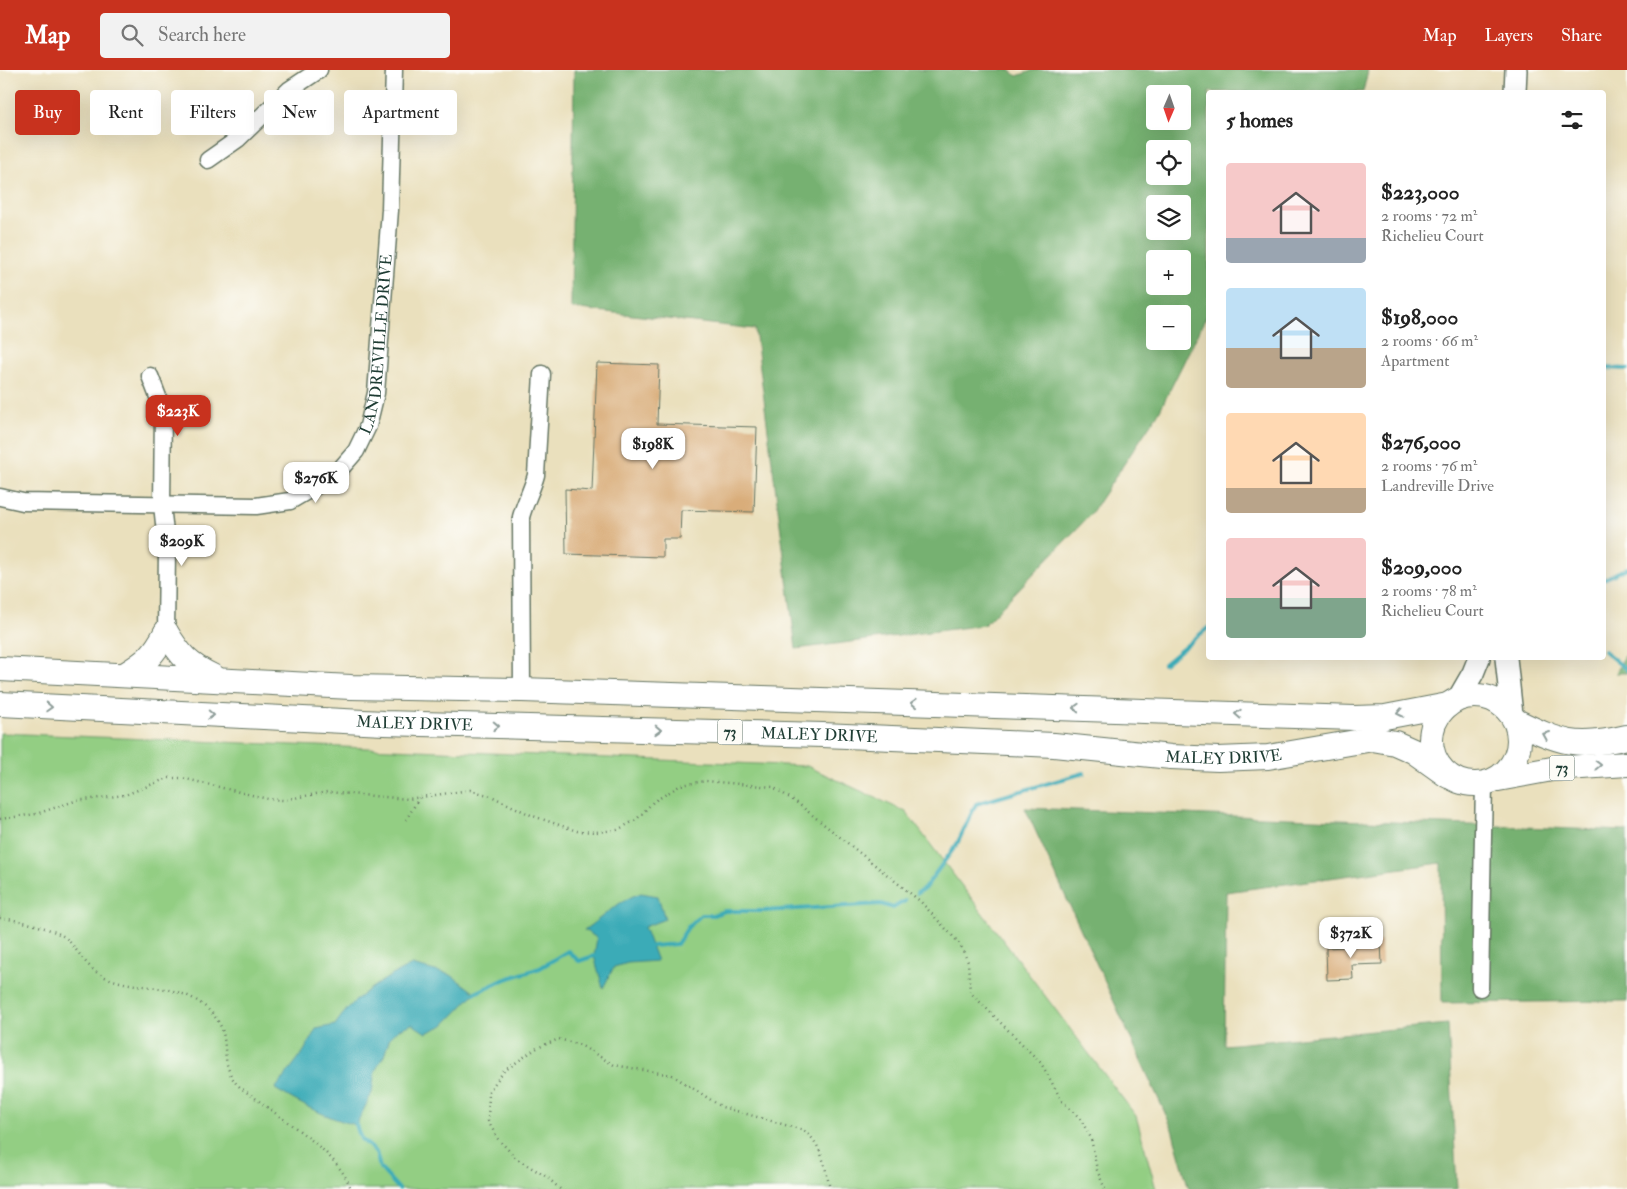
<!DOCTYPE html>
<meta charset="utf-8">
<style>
body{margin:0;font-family:"IM FELL Double Pica",serif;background:#f2f2f2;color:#222;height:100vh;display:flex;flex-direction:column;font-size:19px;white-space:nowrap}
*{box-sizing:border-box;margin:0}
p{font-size:16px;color:#767676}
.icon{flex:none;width:28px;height:28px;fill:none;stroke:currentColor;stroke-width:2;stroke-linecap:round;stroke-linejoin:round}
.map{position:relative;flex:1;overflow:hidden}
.side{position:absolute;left:1206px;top:20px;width:400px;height:570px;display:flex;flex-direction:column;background:#fff;border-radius:5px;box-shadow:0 5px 20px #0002}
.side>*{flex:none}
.banner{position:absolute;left:15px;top:20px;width:475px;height:45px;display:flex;gap:10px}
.needle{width:32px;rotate:182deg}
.buttons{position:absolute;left:1146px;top:15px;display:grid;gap:10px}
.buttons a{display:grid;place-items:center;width:45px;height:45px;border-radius:5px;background:#fff;box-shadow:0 5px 20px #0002;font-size:25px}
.price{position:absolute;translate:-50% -42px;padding:0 11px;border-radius:10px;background:#fff;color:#222;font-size:16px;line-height:32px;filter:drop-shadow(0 1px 2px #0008)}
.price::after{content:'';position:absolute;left:50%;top:30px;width:15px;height:11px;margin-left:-8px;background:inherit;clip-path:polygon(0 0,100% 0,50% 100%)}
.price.on{background:#c8321e;color:#fff}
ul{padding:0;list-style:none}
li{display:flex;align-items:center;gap:15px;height:125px;padding:0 20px}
li span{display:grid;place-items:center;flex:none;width:140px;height:100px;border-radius:5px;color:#555}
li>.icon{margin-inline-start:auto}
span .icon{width:60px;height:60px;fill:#fffc;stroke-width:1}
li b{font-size:21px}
h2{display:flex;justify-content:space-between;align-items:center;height:60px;padding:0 20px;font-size:21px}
.chip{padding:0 18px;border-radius:5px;background:#fff;box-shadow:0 5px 20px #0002;font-size:18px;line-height:45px}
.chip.on{background:#c8321e;color:#fff}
header{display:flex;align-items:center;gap:30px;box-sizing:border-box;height:70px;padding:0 25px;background:#c8321e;color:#fff}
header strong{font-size:24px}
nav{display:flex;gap:28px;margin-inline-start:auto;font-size:18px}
.search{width:350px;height:45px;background:#f2f2f2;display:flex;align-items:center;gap:12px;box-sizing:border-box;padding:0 18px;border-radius:5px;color:#767676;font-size:19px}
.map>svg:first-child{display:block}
</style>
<header>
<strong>Map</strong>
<div class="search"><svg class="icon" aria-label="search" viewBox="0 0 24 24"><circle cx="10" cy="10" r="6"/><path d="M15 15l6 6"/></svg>Search here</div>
<nav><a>Map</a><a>Layers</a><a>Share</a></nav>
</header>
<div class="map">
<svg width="1627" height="1119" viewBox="0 0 1627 1119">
<rect width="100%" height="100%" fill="#fdfcf7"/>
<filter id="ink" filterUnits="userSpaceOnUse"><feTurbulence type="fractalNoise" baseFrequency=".02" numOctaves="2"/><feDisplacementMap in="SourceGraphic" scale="10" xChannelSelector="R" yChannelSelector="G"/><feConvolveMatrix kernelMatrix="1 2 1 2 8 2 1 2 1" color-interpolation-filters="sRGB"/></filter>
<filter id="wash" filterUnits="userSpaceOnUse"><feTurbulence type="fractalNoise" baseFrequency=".0096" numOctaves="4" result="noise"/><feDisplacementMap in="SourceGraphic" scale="20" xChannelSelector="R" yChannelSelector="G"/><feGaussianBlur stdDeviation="1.12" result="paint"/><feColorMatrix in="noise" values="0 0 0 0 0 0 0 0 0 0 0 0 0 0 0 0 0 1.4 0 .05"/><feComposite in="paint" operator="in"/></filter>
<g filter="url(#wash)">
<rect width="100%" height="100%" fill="#eae0bd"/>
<path fill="#93ce83" stroke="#59865c" d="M0 663 807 696 906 742 1136 1046 1156 1119H0Z"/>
<path fill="#76b171" stroke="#4a7752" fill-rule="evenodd" d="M574 0H1010L1017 6 1034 0H1368L1363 22H1209V241L1160 340 1090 445 984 555 796 579 755 259 571 238ZM1155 24H1182V51H1155ZM1155 79H1182V106H1155ZM1155 134H1182V161H1155ZM1155 189H1182V216H1155ZM1155 244H1182V271H1155Z
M1627 581V603H1616Z
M1025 738 1627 761V931L1442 933 1441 793 1226 822 1224 975 1448 954 1457 1119H1189L1171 1056Z"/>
<path fill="#3babb7" stroke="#2d7476" d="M641 823 658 826 665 849 644 857 657 891 628 893 614 897 603 918 594 886 597 868 584 860C603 847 619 830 641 823Z
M412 895 451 905 475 923 444 955 426 963 412 954 399 959 390 967 384 986 375 1001 372 1023 356 1055C327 1048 300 1034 275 1019L304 981 316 959 335 955C354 926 381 910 412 895Z"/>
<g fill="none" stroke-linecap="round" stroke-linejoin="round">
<path stroke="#3babb7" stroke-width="4" d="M1604 298 1627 299
M1604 509 1627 498
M1604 581 1627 600
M1164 594 1209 557
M917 823 924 819 957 774 976 734 1084 703
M652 876 677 874 688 857 701 845H713L725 841H763L881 834 893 838 905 831
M475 923 503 910 540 898 568 881 579 891 594 886
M356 1055 361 1069 376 1082 380 1098 399 1119"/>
</g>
<g id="blocks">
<path fill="#d9ad7a" d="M597 293 659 295 657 354 757 357 754 442 681 440 680 469H663V487L566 484 565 419 592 421Z
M1381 871 1382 894 1352 895 1353 909 1327 910 1326 878 1363 876 1362 872Z"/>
</g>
</g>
<g filter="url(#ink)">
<use href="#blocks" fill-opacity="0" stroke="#667664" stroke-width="1"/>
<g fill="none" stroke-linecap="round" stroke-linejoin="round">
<defs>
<g id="minor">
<path d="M208 90 238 69 289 20 319 0"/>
<path d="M150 306 163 340 162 435 167 481 166 562"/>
<path id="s1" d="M0 427 23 432 256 436 290 431 336 404 356 381 368 356 376 323 390 140 394 0"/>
<path d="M522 620 521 447C525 432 532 420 536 405L542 304"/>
<path d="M1480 918 1484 714"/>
</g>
<path id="major" d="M1515 22 1516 0
M1506 588 1512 645
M1458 629 1473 603 1479 588"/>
<g id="highway">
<path d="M166 562C180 585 188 595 214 607"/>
<path d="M0 599 351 617 522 620 1354 648 1385 647 1448 635"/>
<path d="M124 605C146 592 154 585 166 562"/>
<circle cx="1475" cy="670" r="44"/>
<path id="s2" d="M0 634 384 653 823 665 1054 675 1171 687 1218 689 1268 687 1373 669 1395 673 1413 681 1448 706"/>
<path d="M1516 651C1561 673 1577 679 1627 667"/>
<path d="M1498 709 1552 699 1627 694"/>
</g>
</defs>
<use href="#minor" stroke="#667664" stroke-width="19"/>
<use href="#major" stroke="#667664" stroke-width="24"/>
<use href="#highway" stroke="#667664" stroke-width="26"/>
<path stroke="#667664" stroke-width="2.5" stroke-dasharray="1 4" stroke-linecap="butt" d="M0 749 36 744 75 731 125 725 168 708H182L268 729 283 730 327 722 408 729 470 720 491 726 533 746 577 761 596 762 617 760 636 750 653 732 681 715 706 711 773 717 796 732 920 831 960 874 968 892 970 922 1041 993 1062 1031 1080 1048 1091 1068 1097 1100 1105 1119
M406 750 419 728
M0 848C15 849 58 859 68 870 80 883 88 900 105 907 137 921 174 912 203 935 238 963 215 983 235 1012 240 1019 252 1025 259 1031 288 1054 339 1083 351 1119
M560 1119 547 1107 517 1089 498 1069 488 1051 489 1021 504 1001 537 978 559 969 580 975 614 995 672 1005 722 1037 803 1060C822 1073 825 1097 830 1119"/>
<use href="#minor" stroke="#fff" stroke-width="16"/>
<use href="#major" stroke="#fff" stroke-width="21"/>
<use href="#highway" stroke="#fff" stroke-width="24"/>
</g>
<defs><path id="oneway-chevron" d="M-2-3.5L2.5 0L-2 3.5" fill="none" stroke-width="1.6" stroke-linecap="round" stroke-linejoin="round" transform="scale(1.25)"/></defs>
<g stroke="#8f9e9a">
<use href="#oneway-chevron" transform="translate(914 633) rotate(-178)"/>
<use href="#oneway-chevron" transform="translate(49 637) rotate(3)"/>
<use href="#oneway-chevron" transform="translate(1076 638) rotate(-178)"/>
<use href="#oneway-chevron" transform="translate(1400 643) rotate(168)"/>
<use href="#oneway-chevron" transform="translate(1238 644) rotate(-177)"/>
<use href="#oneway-chevron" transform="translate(211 645) rotate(3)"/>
<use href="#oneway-chevron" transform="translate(496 656) rotate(2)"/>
<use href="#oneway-chevron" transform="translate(658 660) rotate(2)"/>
<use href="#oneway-chevron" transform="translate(1546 665) rotate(-157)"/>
<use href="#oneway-chevron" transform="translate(1598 695) rotate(-1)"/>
</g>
</g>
<g text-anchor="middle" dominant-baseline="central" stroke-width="4" stroke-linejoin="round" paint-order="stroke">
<g fill="#fdfcf7" stroke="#62766e" stroke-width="1">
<rect x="717.5" y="649.5" width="25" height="25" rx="4"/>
<rect x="1549.5" y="685.5" width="25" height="25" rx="4"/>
</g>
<g font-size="15" font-weight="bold" fill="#1f3d34">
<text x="730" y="662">73</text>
<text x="1562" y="698">73</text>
</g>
<g font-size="16" fill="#1f3d34" stroke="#fdfcf7">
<text stroke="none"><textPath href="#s1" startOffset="485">LANDREVILLE DRIVE</textPath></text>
<text stroke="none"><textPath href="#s2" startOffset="415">MALEY DRIVE</textPath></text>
<text stroke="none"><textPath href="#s2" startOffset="820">MALEY DRIVE</textPath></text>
<text stroke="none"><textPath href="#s2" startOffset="1225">MALEY DRIVE</textPath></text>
</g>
</g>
</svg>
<div class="buttons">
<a><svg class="needle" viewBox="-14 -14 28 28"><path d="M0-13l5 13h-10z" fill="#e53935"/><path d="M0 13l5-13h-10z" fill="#767676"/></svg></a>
<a><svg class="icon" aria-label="locate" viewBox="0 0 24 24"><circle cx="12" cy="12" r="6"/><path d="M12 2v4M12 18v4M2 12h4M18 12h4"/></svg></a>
<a><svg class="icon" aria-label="layers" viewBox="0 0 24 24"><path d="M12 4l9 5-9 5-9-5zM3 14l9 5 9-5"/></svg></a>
<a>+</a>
<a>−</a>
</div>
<b class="price on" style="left:178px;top:367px">$223K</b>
<b class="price" style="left:653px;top:400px">$198K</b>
<b class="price" style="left:316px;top:434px">$276K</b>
<b class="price" style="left:182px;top:497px">$209K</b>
<b class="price" style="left:1351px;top:889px">$372K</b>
<div class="banner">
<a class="chip on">Buy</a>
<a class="chip">Rent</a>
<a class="chip">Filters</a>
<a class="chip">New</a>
<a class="chip">Apartment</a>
</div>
<section class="side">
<h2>5 homes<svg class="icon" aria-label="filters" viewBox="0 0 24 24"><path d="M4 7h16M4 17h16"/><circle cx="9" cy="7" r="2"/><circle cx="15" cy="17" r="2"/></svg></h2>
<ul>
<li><span style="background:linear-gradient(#f6c9c9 75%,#9aa5b1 0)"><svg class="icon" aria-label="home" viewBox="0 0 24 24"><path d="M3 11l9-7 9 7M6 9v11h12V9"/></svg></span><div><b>$223,000</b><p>2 rooms · 72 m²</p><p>Richelieu Court</p></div></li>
<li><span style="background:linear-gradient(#bfe0f5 60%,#b9a48a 0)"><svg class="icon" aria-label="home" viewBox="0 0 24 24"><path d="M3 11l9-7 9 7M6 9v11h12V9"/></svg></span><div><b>$198,000</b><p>2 rooms · 66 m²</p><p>Apartment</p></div></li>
<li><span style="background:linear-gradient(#ffd9b3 75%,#b9a48a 0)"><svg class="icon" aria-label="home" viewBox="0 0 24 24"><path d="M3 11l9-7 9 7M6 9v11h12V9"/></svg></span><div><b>$276,000</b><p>2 rooms · 76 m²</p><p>Landreville Drive</p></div></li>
<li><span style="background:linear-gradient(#f6c9c9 60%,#7fa58c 0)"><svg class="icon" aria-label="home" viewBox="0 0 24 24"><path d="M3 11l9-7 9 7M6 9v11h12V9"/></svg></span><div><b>$209,000</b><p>2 rooms · 78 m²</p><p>Richelieu Court</p></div></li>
</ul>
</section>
</div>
